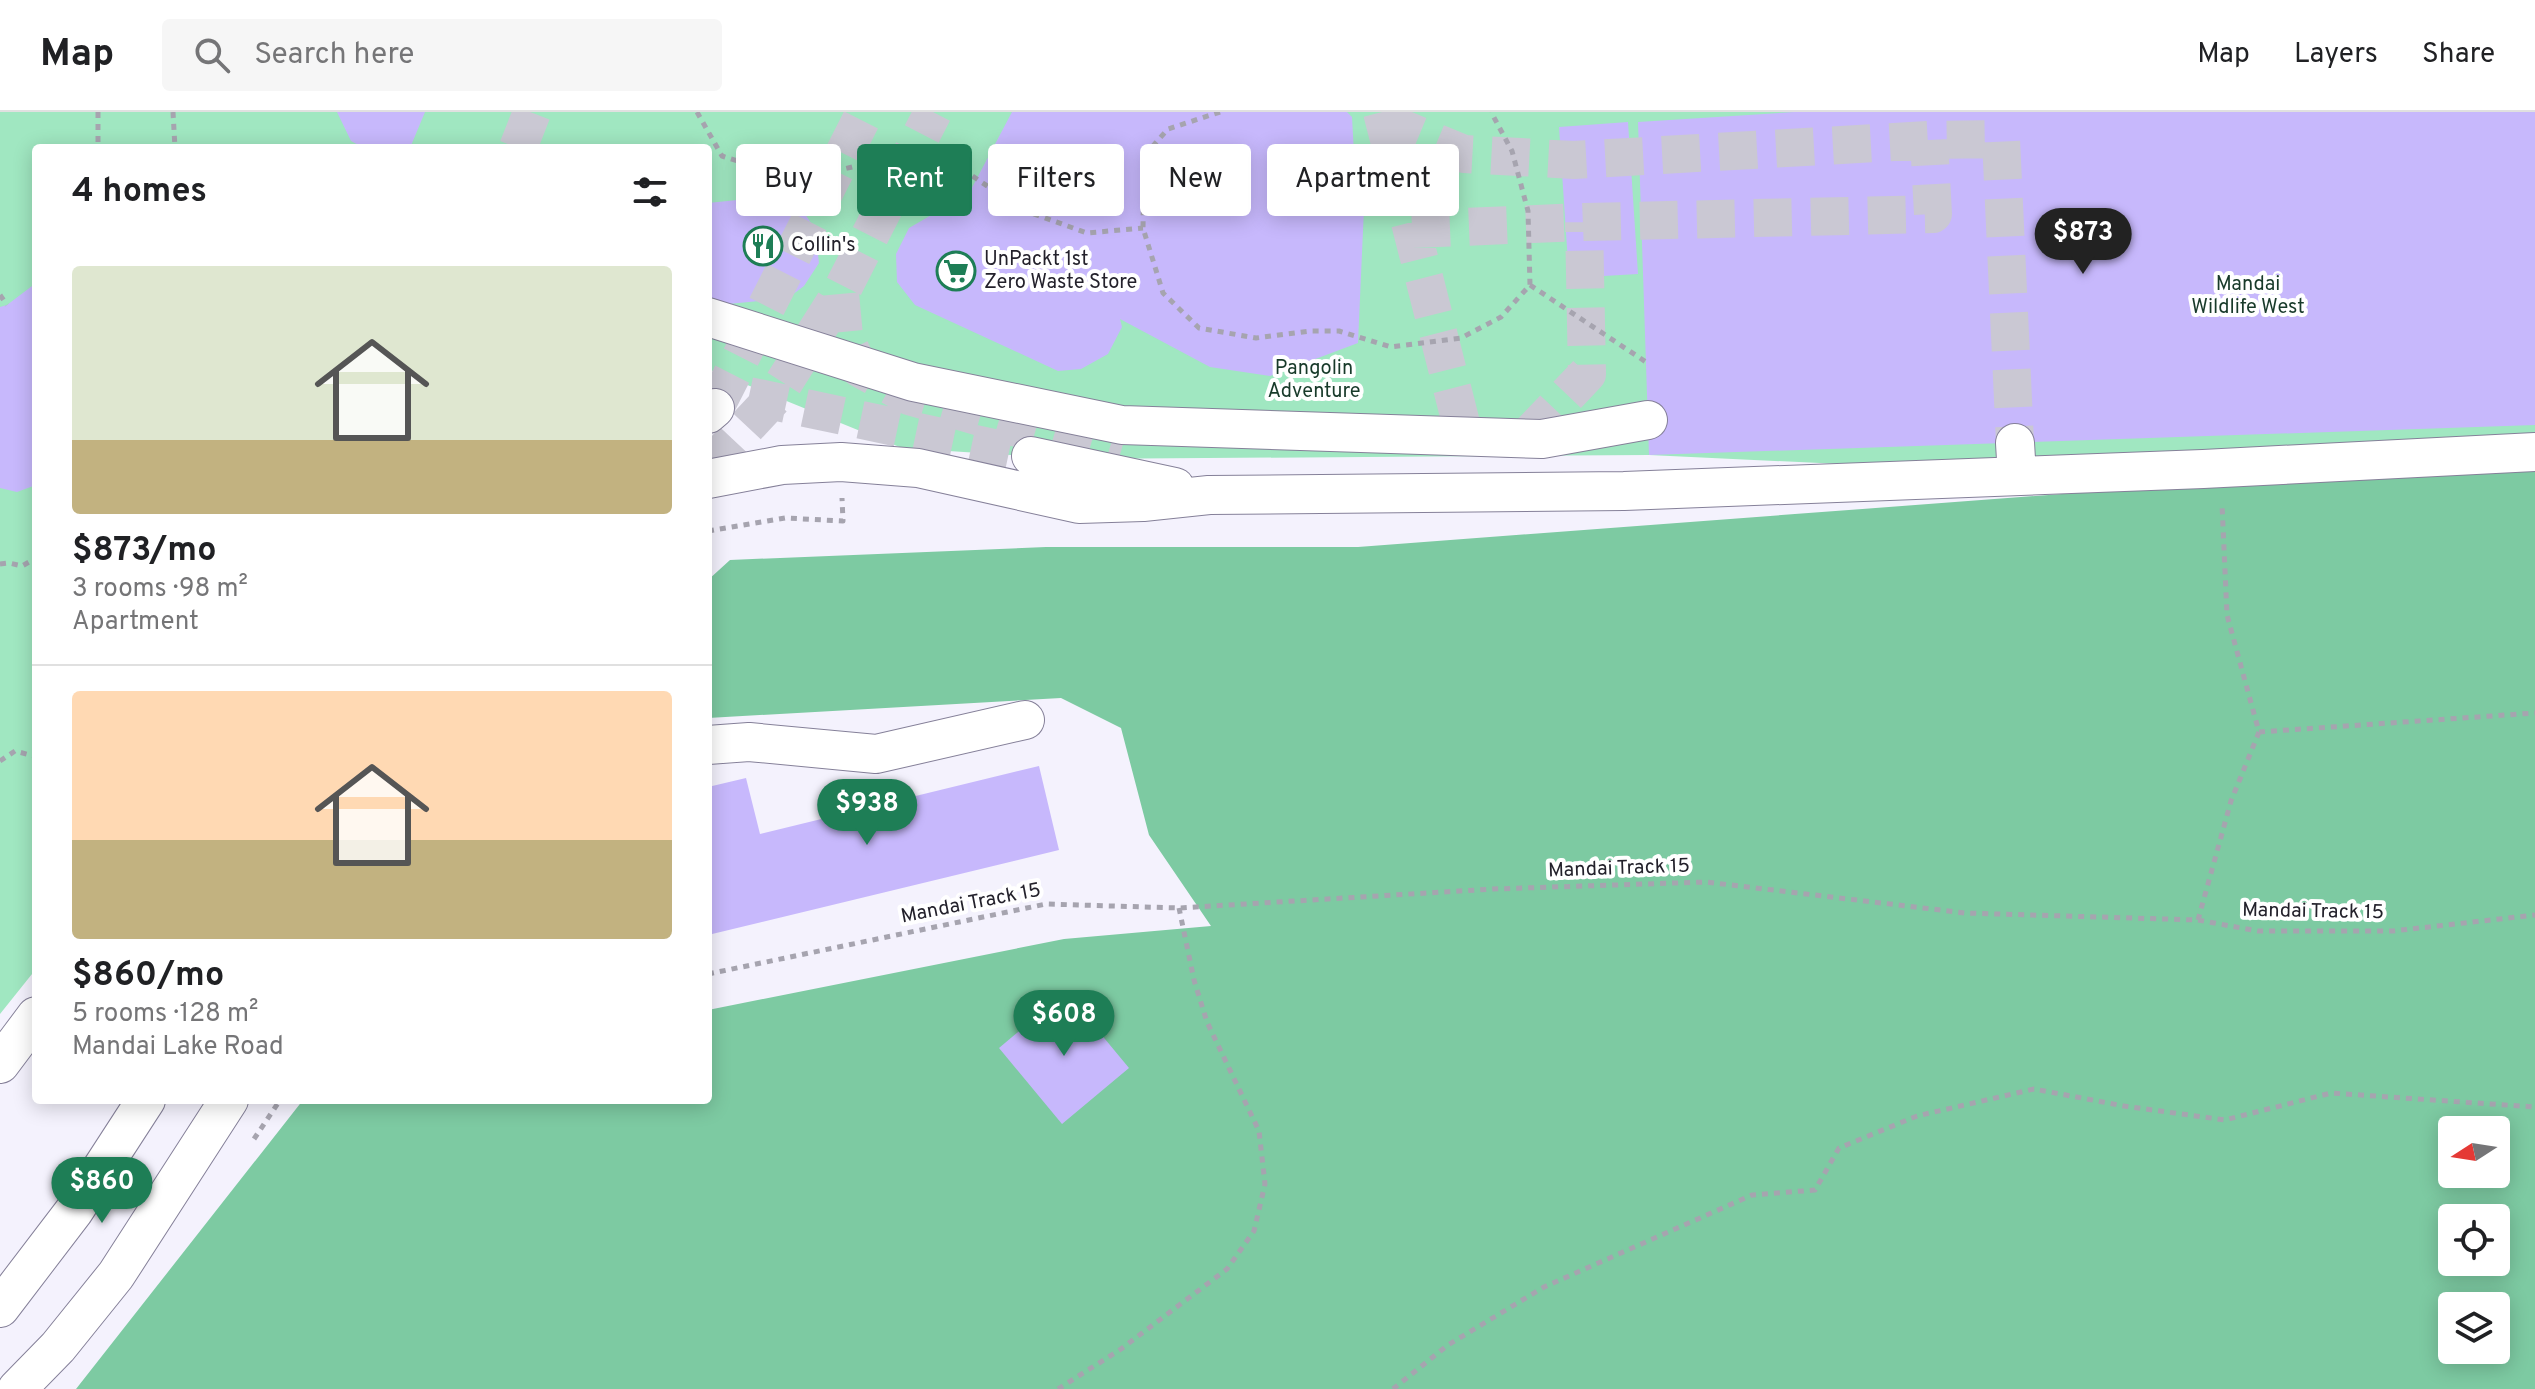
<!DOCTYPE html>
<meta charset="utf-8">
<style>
body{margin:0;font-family:Overpass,sans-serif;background:#f6f6f6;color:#202124;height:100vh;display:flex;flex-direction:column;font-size:30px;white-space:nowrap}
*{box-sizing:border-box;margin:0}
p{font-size:26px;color:#757577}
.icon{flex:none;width:44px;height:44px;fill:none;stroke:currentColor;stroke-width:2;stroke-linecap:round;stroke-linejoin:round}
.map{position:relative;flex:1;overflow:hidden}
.panel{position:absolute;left:32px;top:32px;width:680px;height:960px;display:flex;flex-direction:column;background:#fff;border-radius:8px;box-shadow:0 4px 20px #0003}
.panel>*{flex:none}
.guide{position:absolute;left:736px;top:32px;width:760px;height:72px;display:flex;gap:16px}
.needle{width:52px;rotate:258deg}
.controls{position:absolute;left:2438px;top:1004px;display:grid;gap:16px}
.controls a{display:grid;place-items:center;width:72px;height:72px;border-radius:8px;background:#fff;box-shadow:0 4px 20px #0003;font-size:40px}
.price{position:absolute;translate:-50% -68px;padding:0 18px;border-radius:28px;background:#1e7e56;color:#fff;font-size:26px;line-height:52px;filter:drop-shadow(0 2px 4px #0008)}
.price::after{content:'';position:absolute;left:50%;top:48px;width:24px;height:18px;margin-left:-12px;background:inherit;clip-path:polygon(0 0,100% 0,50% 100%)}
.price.on{background:#222;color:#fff}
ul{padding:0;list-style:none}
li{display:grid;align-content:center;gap:16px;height:424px;padding:0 40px}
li+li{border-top:2px solid #e0e0e0}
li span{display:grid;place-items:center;height:248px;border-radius:8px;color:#555}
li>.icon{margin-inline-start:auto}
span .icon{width:144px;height:144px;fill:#fffc;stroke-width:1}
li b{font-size:34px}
h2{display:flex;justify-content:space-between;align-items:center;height:96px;padding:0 40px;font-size:34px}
.tag{padding:0 28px;border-radius:8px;background:#fff;box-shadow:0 4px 20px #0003;font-size:28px;line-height:72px}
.tag.on{background:#1e7e56;color:#fff}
header{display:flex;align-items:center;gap:48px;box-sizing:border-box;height:112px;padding:0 40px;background:#fff;border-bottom:2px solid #e0e0e0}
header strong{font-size:38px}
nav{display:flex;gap:44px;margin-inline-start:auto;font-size:28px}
.search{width:560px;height:72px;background:#f6f6f6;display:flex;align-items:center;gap:20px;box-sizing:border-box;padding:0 28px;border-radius:8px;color:#757577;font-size:30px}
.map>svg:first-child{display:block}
</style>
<header>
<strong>Map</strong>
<div class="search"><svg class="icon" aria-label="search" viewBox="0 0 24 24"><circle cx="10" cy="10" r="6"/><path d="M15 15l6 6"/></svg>Search here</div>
<nav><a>Map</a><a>Layers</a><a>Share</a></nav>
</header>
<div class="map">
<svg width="2535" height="1277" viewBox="0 0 2535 1277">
<rect width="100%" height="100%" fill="#f4f2fd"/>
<path fill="#a0e7c1" d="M0 0H2535V356L2221 370 1649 343 1072 347 902 336 708 257V36H36V857L0 902Z"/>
<path fill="#7dcaa2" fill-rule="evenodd" d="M2535 356V1277H76L303 988H708V898L1064 827 1211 814 1149 723 1121 616 1061 586 708 606V468L730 448 1046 435H1358L2221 370ZM2452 1018H2496V1062H2452ZM2452 1106H2496V1150H2452ZM2452 1194H2496V1238H2452Z"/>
<path fill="#c7b8fc" d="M337 0H425L410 36H364L351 29Z
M1012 0H1347L1352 5 1354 42 1351 51 1364 96 1358 231 1270 264 1210 255 1120 207 1122 215 1108 242 1081 257 1058 259 915 193 897 170 896 142 909 116 935 101 957 104Z
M1794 0H2535V313L1649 343 1638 10Z
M1628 10 1638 162 1569 166 1559 15Z
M777 84 799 93 815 117 819 151 804 174 788 186 708 194V91Z
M36 171V373L17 380 0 376V195L7 193Z
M1039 654 1059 738 708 823V675L746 666 760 722Z
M1066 880 1129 956 1062 1012 999 936Z"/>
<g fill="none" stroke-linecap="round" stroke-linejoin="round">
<path stroke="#cac8d3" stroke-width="38" stroke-dasharray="38 19" stroke-linecap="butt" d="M1382 0 1464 323 1524 328 1587 262 1584 110
M1384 9 1464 42 1574 48 1929 28 2001 27 2015 331
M518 36 532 0
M1412 117 1584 110 1933 102 1929 28
M840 182 844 224 859 256 909 284 1119 346
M749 284 1031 344
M715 296 865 0
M708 356 776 283 840 182 933 0"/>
<defs>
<path id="minor" d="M708 205 913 270 1122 313 1542 327 1648 308
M708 302 715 296
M2015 331 2017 364
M1031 344 1175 375
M708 367 782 353 841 350 918 356 1079 392 1143 390 1209 383 1624 379 2203 357 2535 340
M708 633 749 630 876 642 1025 608
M0 952 36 904
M0 1196 74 1099 146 988
M17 1277 58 1235 116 1163 229 988"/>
</defs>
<use href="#minor" stroke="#858099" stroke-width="40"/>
<path stroke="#a6a4af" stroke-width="5" stroke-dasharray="6 6" stroke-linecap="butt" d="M98 0V36
M173 0 175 36
M697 0 722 44 797 68 886 47 950 49 1023 98 1087 121 1143 116
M1220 0 1168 17 1144 44 1143 116 1163 181 1199 216 1256 226 1311 219H1339L1391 235 1461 226 1501 205 1530 173 1528 99 1512 39 1491 0
M1530 173 1646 250
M0 183 7 193
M708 419 785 406 843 409 842 386
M0 452 9 451 22 454 36 446
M2259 620 2535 601
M0 649 15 639 34 644 36 641
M2198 808 2231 689 2259 620 2227 503 2222 392
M708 862 1046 792 1179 796 1493 777 1706 770 1965 801 2198 808 2258 819H2393L2535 803
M254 1027 280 988
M1058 1277 1121 1237 1227 1157 1254 1119 1265 1072 1259 1019 1207 910 1194 868 1179 796
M1393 1277 1448 1233 1544 1175 1752 1083 1815 1078 1839 1036 1917 1004 2034 977 2124 994 2225 1008 2331 981 2535 995"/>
<use href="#minor" stroke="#fff" stroke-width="38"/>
</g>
<defs>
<symbol id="restaurant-ring" viewBox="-11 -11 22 22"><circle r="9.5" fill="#fff" stroke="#1e7e56" stroke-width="1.5"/><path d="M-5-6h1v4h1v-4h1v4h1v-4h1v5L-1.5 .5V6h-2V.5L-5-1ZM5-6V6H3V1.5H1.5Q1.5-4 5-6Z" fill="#1e7e56"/></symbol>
<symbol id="supermarket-ring" viewBox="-11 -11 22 22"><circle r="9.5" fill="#fff" stroke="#1e7e56" stroke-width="1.5"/><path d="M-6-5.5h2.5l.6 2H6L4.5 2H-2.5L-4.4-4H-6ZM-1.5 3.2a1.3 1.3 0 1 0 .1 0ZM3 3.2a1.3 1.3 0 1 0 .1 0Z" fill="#1e7e56"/></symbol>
</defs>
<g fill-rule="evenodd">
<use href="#restaurant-ring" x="741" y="112" width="44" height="44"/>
<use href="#supermarket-ring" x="934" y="137" width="44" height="44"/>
</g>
<g text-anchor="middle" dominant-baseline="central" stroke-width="8" stroke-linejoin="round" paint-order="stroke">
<g font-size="20" fill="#23212b" stroke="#fff" text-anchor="start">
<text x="791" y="134">Collin's</text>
<text x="984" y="148">UnPackt 1st<tspan x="984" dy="23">Zero Waste Store</tspan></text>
</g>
<g font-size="20" fill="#183a2a" stroke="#fff">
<text x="2248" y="173">Mandai<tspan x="2248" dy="23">Wildlife West</tspan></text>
<text x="1314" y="257">Pangolin<tspan x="1314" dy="23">Adventure</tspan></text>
</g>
<g font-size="20" fill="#23212b" stroke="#fff">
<text transform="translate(1619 757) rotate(-2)">Mandai Track 15</text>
<text transform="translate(971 792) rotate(-11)">Mandai Track 15</text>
<text transform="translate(2313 800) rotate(1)">Mandai Track 15</text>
</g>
</g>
</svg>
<div class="controls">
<a><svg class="needle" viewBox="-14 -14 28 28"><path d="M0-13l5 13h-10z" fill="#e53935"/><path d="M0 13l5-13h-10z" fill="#757577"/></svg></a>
<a><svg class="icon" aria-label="locate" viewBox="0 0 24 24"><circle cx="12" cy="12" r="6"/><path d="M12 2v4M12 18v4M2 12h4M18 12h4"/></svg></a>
<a><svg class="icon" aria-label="layers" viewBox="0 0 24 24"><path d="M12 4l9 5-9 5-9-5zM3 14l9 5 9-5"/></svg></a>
</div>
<b class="price on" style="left:2083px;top:164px">$873</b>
<b class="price" style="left:867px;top:735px">$938</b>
<b class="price" style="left:1064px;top:946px">$608</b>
<b class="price" style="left:102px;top:1113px">$860</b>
<div class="guide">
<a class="tag">Buy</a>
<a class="tag on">Rent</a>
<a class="tag">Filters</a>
<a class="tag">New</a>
<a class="tag">Apartment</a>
</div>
<section class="panel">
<h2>4 homes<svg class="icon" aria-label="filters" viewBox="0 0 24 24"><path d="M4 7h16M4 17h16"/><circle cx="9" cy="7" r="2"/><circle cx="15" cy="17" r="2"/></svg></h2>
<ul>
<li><span style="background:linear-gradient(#dfe7d0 70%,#c2b280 0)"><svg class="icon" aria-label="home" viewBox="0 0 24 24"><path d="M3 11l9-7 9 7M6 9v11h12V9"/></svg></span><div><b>$873/mo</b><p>3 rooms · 98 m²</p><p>Apartment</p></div></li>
<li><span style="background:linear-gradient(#ffd9b3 60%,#c2b280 0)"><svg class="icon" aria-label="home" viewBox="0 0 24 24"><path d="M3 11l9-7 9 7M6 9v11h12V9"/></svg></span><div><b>$860/mo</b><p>5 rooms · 128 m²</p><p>Mandai Lake Road</p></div></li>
</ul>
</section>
</div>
